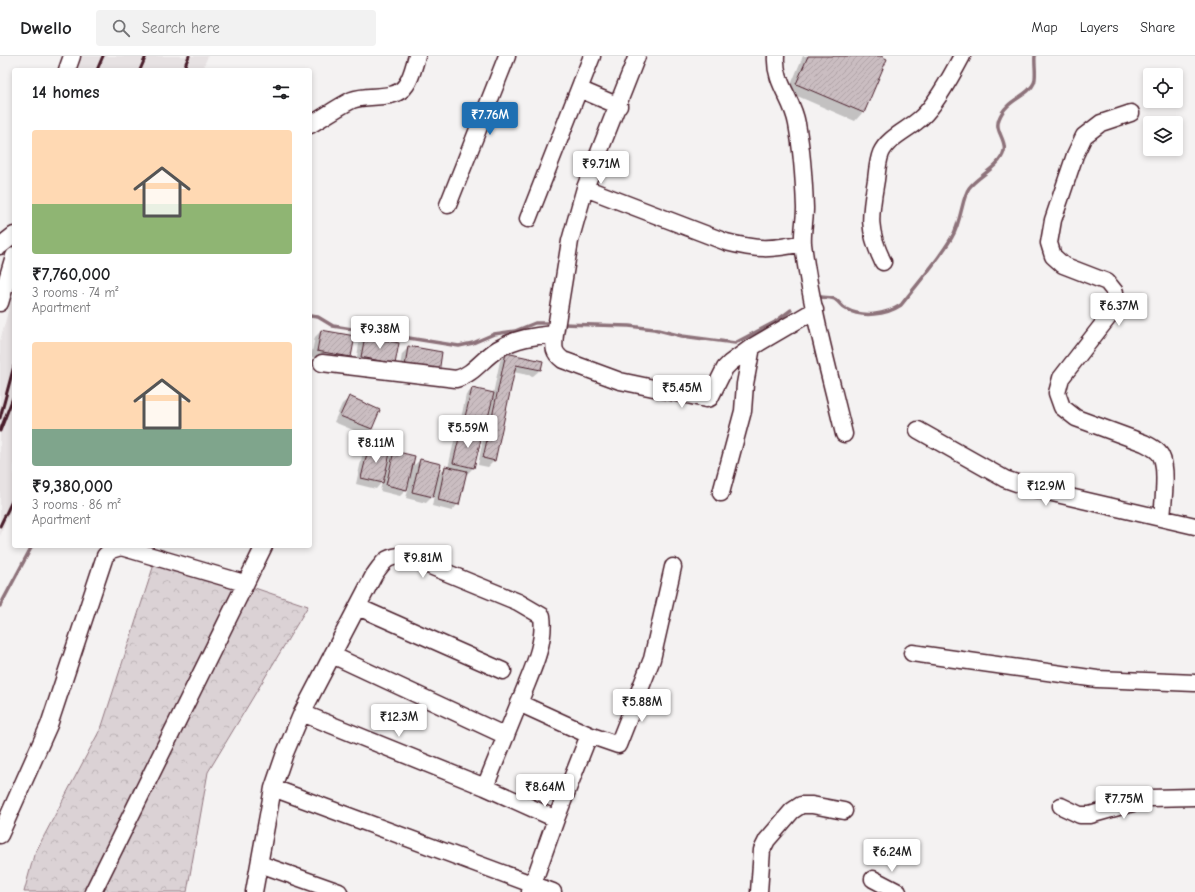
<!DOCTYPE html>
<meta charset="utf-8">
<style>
body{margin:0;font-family:"Comic Neue",sans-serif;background:#f2f2f2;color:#202124;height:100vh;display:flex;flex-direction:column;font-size:15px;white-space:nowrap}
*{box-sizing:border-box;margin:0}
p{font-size:13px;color:#757577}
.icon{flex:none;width:22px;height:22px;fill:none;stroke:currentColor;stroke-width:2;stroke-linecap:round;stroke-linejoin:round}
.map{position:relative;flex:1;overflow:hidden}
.details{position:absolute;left:12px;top:12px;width:300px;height:480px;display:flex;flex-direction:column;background:#fff;border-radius:4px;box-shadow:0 2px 6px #0003}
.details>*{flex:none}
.fabs{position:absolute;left:1143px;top:12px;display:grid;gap:8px}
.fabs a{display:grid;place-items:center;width:40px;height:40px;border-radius:4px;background:#fff;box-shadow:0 2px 6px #0003;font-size:20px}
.price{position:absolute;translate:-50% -34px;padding:0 9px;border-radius:4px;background:#fff;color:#222;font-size:13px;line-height:26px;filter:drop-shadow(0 1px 2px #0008)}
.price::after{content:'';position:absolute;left:50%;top:24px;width:12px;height:9px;margin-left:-6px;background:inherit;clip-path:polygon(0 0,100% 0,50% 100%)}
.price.current{background:#1f6fb2;color:#fff}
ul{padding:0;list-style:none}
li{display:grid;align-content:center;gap:8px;height:212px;padding:0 20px}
li span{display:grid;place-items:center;height:124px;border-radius:4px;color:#555}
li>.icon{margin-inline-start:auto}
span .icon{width:72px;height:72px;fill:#fffc;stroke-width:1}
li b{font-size:17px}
h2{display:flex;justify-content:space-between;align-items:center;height:48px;padding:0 20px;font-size:17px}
header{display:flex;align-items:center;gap:24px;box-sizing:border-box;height:56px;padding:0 20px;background:#fff;border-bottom:1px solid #e0e0e0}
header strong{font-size:19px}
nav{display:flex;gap:22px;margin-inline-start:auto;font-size:14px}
.search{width:280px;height:36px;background:#f2f2f2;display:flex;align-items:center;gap:10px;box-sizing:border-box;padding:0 14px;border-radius:4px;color:#757577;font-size:15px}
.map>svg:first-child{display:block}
</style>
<header>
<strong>Dwello</strong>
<div class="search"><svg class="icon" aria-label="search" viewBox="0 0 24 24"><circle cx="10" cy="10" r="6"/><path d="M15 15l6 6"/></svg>Search here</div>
<nav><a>Map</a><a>Layers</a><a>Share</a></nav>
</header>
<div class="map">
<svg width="1195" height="836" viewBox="0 0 1195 836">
<defs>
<pattern id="forest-crowns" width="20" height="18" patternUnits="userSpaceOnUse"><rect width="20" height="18" fill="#dbd2d5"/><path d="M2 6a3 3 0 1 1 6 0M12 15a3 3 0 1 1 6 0" fill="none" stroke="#bdb4b7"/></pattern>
<pattern id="building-hatch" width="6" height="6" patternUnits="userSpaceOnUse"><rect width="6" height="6" fill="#cabdc1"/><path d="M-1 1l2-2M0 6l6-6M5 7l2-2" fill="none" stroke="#afa2a6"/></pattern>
</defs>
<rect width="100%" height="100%" fill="#f4f2f2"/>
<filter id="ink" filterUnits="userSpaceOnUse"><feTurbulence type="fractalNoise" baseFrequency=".025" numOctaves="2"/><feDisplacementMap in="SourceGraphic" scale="8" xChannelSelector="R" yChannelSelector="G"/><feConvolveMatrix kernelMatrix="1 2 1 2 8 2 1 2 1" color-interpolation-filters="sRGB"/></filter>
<g filter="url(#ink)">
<path fill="#e7e2e3" d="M82 0H208L202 14H77Z
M14 234V446L0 480V285Z"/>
<path fill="url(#forest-crowns)" stroke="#927880" d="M157 499 308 550 208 716 187 836H24L34 799 102 670Z"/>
<path fill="#0003" d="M803 0H879L863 56 855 65 788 36Z
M321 275 350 300 344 307 311 301 315 281Z
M366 282 395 307 388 314 356 307 359 288Z
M409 291 438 317H399L402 298Z
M506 298 541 306 540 314 533 320 513 316 494 405 488 411 478 409 486 368 478 376 459 372 466 339 472 333 493 338 500 305Z
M349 342 379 354 371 373 365 379 334 366 342 348Z
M461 375 481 380 473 412 467 418H465L458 448 452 455 432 450 434 439 426 447 406 442 409 431 400 440 380 435 382 426 376 433 356 428 363 396 370 390 388 403 394 396 411 412 420 404 437 420 446 411 448 412 455 381Z"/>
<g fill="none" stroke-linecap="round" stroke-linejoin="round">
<path stroke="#8d727a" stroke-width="3.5" d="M821 241C826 242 833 241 836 244 840 247 842 251 846 253 862 262 886 259 901 249 918 227 938 205 952 181 961 167 962 141 969 132 978 120 1000 111 1004 95 1007 84 994 75 999 63 1006 43 1028 41 1034 27 1037 20 1034 8 1035 0
M310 260 318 261 333 270 459 290 473 287 494 278 515 275 535 267H553
M561 268 629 270 654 273 682 280 735 287 775 266 791 254
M0 550 32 490"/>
</g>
<path fill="url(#building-hatch)" stroke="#4a1f2b" d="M808 0H881L887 3 864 57 796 28Z
M321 274 355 280 351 301 317 295Z
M365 280 399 287 395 308 361 301Z
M408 290 442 296 439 317 405 311Z
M506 297 543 305 541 314 516 309 495 405 483 402Z
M472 332 494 337 486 370 464 365Z
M349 340 380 354 372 373 340 360Z
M461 374 482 379 474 412 453 407Z
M369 389 391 393 383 427 361 422Z
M394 395 415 400 407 434 386 429Z
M420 403 441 408 433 441 412 436Z
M445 410 467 415 459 449 438 444Z"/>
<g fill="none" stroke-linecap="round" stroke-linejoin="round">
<defs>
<path id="minor" d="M776 0C774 27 793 43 797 68 802 95 804 124 805 152 805 164 802 177 803 188 811 252 829 315 844 378
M67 14 72 0
M579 33 619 50
M1131 57 1101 67 1084 80 1075 99 1053 164 1049 187 1053 200 1063 209 1107 226 1115 236V247L1110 259 1061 322 1057 337 1062 351 1076 362 1144 387C1150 390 1158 394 1161 400 1168 413 1163 447 1162 462
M310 69C324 61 338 51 352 44 369 37 395 46 406 29 412 21 414 9 417 0
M585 132 726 186C757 194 771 194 803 187
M448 149 507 0
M528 163 592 0
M0 190 14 179
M883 206C867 173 870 159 876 124 877 115 878 104 881 97 888 81 910 73 922 61 936 48 953 17 962 0
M0 247 14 200
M555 278C554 290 552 296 563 304L620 325 706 343 710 342 725 312 730 307 752 291 815 254
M322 307 456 323C473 319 483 302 498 293 516 282 534 280 555 278L570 185 585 132 637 0
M918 374 1005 423 1031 432 1195 470
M721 437 743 355 745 328 752 291
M358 551 503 615
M912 597 1097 623 1195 627
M332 599 506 680
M519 647 589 679 618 689 652 603 673 511
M302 657 485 731
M273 732 553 836
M1061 750 1080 759H1090L1150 742 1195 741
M0 779 49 669 105 500 111 494 121 491 244 527
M260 808 339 836
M873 823 898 836
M93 836 264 490
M254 836 273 732 285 697 302 657 374 519C384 505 387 499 406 500L518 546 542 560C546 589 530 618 520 645 508 674 497 702 485 731L556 763
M530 836 556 763 589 679
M759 836 762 794 767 784 792 755 801 749H812L844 755"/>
</defs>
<use href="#minor" stroke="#4a1f2b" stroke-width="19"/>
<use href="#minor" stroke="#fff" stroke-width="16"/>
<path stroke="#4a1f2b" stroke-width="3" d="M97 14 103 0
M140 14 146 0
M183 14 189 0
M0 362 14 310
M0 375 14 339
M0 470 14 441"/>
</g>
</g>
</svg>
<div class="fabs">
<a><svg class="icon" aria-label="locate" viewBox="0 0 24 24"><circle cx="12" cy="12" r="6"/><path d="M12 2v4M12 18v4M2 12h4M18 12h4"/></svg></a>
<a><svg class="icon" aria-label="layers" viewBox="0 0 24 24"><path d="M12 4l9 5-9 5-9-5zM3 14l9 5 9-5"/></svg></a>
</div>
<b class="price current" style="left:490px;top:80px">₹7.76M</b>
<b class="price" style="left:601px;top:129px">₹9.71M</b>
<b class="price" style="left:1119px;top:271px">₹6.37M</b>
<b class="price" style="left:380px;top:294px">₹9.38M</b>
<b class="price" style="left:682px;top:353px">₹5.45M</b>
<b class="price" style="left:468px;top:393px">₹5.59M</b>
<b class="price" style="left:376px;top:408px">₹8.11M</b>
<b class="price" style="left:1046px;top:451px">₹12.9M</b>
<b class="price" style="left:423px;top:523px">₹9.81M</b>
<b class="price" style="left:642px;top:667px">₹5.88M</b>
<b class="price" style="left:399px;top:682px">₹12.3M</b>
<b class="price" style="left:545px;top:752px">₹8.64M</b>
<b class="price" style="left:1124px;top:764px">₹7.75M</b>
<b class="price" style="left:892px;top:817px">₹6.24M</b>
<section class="details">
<h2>14 homes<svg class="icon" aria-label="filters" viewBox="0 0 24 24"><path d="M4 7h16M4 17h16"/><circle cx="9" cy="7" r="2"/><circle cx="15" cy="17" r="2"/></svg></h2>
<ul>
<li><span style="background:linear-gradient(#ffd9b3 60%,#8fb573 0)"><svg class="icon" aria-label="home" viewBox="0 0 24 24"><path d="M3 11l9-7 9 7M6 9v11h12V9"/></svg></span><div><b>₹7,760,000</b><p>3 rooms · 74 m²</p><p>Apartment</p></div></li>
<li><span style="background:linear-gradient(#ffd9b3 70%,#7fa58c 0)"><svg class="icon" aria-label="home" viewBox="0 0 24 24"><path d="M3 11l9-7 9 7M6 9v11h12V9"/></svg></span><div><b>₹9,380,000</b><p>3 rooms · 86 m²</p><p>Apartment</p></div></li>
</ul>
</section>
</div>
